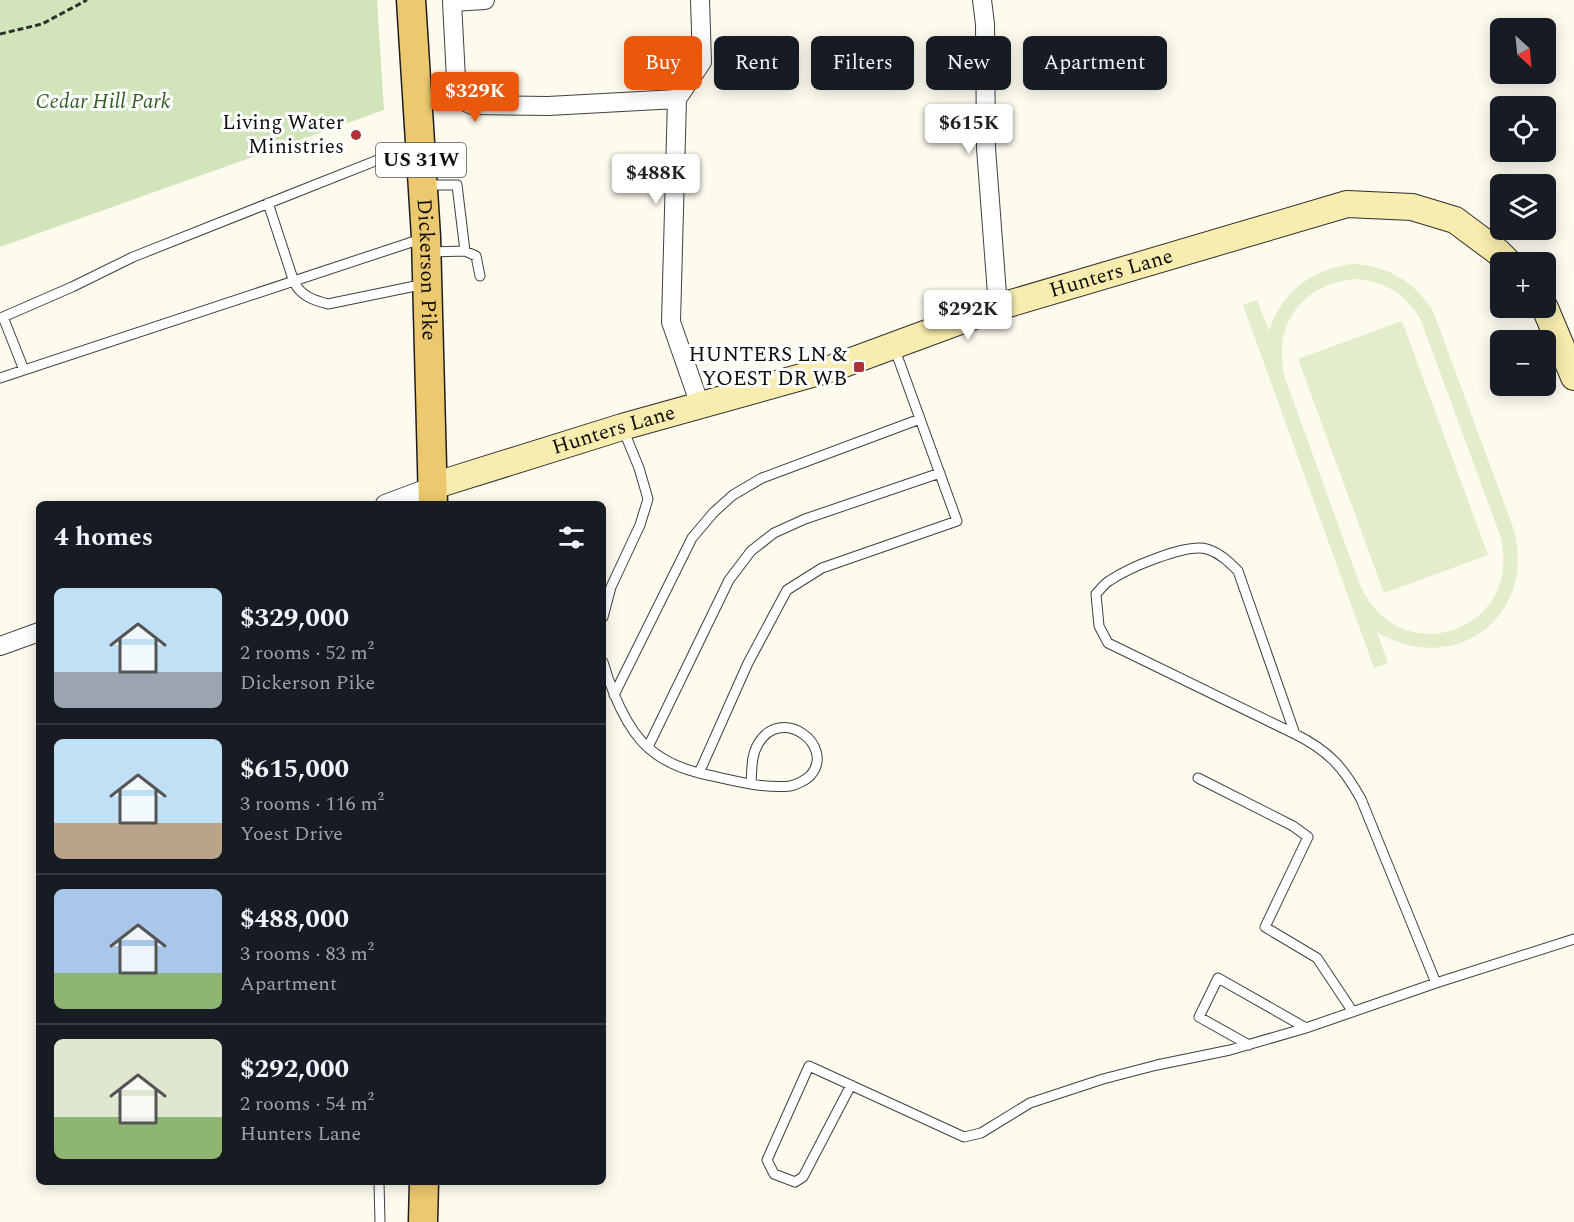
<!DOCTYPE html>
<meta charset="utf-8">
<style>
body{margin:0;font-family:Spectral,serif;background:#20242c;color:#f1f3f6;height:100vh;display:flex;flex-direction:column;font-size:22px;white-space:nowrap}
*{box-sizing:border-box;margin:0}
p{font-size:20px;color:#9ea1a6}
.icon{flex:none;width:33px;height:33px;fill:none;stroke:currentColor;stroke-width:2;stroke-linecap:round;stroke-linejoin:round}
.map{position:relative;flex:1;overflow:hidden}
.details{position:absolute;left:36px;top:501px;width:570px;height:684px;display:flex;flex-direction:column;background:#171b24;border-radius:9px;box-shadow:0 3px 15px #0003}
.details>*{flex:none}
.guide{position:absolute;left:624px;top:36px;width:570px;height:54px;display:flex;gap:12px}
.needle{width:39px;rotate:153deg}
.tools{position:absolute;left:1490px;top:18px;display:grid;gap:12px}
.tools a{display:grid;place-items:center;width:66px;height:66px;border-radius:9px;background:#171b24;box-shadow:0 3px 15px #0003;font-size:30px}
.price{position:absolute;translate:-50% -51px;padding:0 14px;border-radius:6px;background:#fff;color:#222;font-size:20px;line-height:39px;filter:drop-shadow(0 2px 3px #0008)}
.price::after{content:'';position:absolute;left:50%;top:36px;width:18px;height:14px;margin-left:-9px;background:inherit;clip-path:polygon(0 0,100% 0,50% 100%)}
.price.selected{background:#ea580c;color:#fff}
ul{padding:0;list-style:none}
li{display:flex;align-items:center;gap:18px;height:150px;padding:0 18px}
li+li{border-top:2px solid #363941}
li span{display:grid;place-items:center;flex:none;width:168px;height:120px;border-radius:9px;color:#555}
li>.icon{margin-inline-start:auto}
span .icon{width:72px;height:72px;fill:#fffc;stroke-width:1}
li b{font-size:26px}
h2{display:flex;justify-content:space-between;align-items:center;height:72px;padding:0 18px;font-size:26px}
.pill{padding:0 21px;border-radius:9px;background:#171b24;box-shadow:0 3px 15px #0003;font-size:21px;line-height:54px}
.pill.selected{background:#ea580c;color:#fff}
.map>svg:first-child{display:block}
</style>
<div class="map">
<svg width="1574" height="1222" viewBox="0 0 1574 1222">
<rect width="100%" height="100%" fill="#fdfaee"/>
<path fill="#d2e5ba" d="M0 0H377L384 110 0 247Z"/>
<path fill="#e3edcb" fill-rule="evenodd" d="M1353 264C1388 266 1414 281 1433 311L1514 530C1537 617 1454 678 1377 632L1388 663 1374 668 1243 305 1257 300 1269 331C1282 291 1312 269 1353 264ZM1353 279C1383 280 1404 293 1420 318L1500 535C1526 630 1400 675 1360 585L1285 378C1272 327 1300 285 1353 279Z
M1402 321 1488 555 1384 593 1298 359Z"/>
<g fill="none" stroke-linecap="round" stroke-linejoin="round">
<defs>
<path id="lane" d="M427 185H457L465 251
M268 203 294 282C301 296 313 300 328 304L425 284
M431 252 465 251 476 256 480 276
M24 370 3 317 72 287 133 257 418 144
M0 378 421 239
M603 617 611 587 640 525 648 499 639 468 623 429
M603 662C612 692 629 736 656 754 670 764 683 769 699 773L748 663 787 590 822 568 957 521 894 347
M614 695 692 538 714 512 733 495 762 478 920 419
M1295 734 1238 571C1229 562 1220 553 1207 549 1186 543 1128 568 1109 581 1104 584 1100 590 1096 594L1099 626 1108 643 1295 734C1329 751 1343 767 1361 799L1436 983 1574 939
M648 747 729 580 751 551 774 533 805 519 940 473
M699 773C728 779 760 789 790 786 796 785 806 780 810 776 837 746 781 704 758 744 751 756 752 770 751 784
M1198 778 1293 826 1308 837 1265 927 1317 958 1353 1012
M1249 1045 1199 1017 1218 978 1306 1028
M851 1085 803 1177 795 1182 774 1174 767 1160 809 1066 964 1137 981 1133 1030 1103 1103 1079 1157 1065 1230 1050 1306 1028 1436 983
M379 1182 380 1222"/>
<path id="street" d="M485 0 452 2 457 98 472 105 548 106 677 99
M982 0 985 24 986 148 998 307
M700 405 671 322 677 99 702 62 700 0
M385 504 433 486
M0 646 39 632"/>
<g id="secondary">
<path d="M1545 308 1574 377"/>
<path id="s1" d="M433 486 622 427 830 369 998 307 1347 204 1412 207 1455 220 1498 252 1508 262"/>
</g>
<g id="primary">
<path id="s2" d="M411 0 426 237 433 504"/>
<path d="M423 1222 424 1182"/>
</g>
</defs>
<use href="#lane" stroke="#404040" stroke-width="11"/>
<use href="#street" stroke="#404040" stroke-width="20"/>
<use href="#secondary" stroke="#2f2f2f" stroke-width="28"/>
<use href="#primary" stroke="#1e1e1e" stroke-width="31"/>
<path stroke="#2f2f2f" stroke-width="3" stroke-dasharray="6 3" stroke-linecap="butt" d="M0 34 42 24 87 0"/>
<use href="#lane" stroke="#fff" stroke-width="9"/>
<use href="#street" stroke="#fff" stroke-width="18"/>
<use href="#secondary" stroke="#f8edae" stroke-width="26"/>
<use href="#primary" stroke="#ecc96f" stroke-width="28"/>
</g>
<g fill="#b0313c" stroke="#fff" stroke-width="2">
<circle cx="356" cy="135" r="6"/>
<rect x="853" y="361" width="12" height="12" rx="3"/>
</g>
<g text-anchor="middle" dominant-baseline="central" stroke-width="6" stroke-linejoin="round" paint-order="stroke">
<rect fill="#fff" stroke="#565656" stroke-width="1.5" x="376" y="143" width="90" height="34" rx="4.5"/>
<g font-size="20" font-weight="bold" fill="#0d0d0d">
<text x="421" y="160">US 31W</text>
</g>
<g font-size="21" font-style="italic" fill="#325e23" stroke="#fff">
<text x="103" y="102">Cedar Hill Park</text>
</g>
<g font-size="21" fill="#0d0d0d" stroke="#fff" text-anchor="end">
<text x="344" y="123">Living Water<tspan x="344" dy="24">Ministries</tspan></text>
<text x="847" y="355">HUNTERS LN &amp;<tspan x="847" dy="24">YOEST DR WB</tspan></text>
</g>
<g font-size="21" fill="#0d0d0d" stroke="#fff">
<text stroke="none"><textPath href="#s2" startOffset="270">Dickerson Pike</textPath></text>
<text stroke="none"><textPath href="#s1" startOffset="711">Hunters Lane</textPath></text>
<text stroke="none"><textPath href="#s1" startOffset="189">Hunters Lane</textPath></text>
</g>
</g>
</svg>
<div class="tools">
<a><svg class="needle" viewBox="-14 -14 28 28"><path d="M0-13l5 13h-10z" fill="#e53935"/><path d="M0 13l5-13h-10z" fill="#9ea1a6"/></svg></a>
<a><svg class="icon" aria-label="locate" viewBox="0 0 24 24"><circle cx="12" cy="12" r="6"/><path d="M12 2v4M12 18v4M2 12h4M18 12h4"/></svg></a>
<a><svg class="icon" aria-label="layers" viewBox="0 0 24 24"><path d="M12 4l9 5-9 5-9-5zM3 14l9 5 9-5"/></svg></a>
<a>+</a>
<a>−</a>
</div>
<b class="price selected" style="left:475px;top:123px">$329K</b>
<b class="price" style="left:969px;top:155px">$615K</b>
<b class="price" style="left:656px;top:205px">$488K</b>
<b class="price" style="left:968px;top:341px">$292K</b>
<div class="guide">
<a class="pill selected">Buy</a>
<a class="pill">Rent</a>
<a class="pill">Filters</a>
<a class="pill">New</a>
<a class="pill">Apartment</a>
</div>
<section class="details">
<h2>4 homes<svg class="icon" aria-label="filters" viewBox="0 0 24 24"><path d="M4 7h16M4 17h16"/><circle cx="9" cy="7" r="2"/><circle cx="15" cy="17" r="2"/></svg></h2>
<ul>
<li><span style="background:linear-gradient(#bfe0f5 70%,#9aa5b1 0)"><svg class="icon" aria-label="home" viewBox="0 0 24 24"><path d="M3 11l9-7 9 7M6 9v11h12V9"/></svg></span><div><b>$329,000</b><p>2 rooms · 52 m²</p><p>Dickerson Pike</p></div></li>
<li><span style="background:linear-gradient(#bfe0f5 70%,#b9a48a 0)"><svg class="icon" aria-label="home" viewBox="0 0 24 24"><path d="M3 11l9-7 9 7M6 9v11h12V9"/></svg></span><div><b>$615,000</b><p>3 rooms · 116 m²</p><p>Yoest Drive</p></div></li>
<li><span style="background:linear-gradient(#a9c7e8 70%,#8fb573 0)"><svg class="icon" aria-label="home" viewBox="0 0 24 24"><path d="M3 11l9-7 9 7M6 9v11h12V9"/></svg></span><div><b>$488,000</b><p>3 rooms · 83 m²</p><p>Apartment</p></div></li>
<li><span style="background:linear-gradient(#dfe7d0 65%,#8fb573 0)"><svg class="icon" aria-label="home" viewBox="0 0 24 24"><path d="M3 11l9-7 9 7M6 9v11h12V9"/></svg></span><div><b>$292,000</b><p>2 rooms · 54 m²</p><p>Hunters Lane</p></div></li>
</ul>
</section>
</div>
